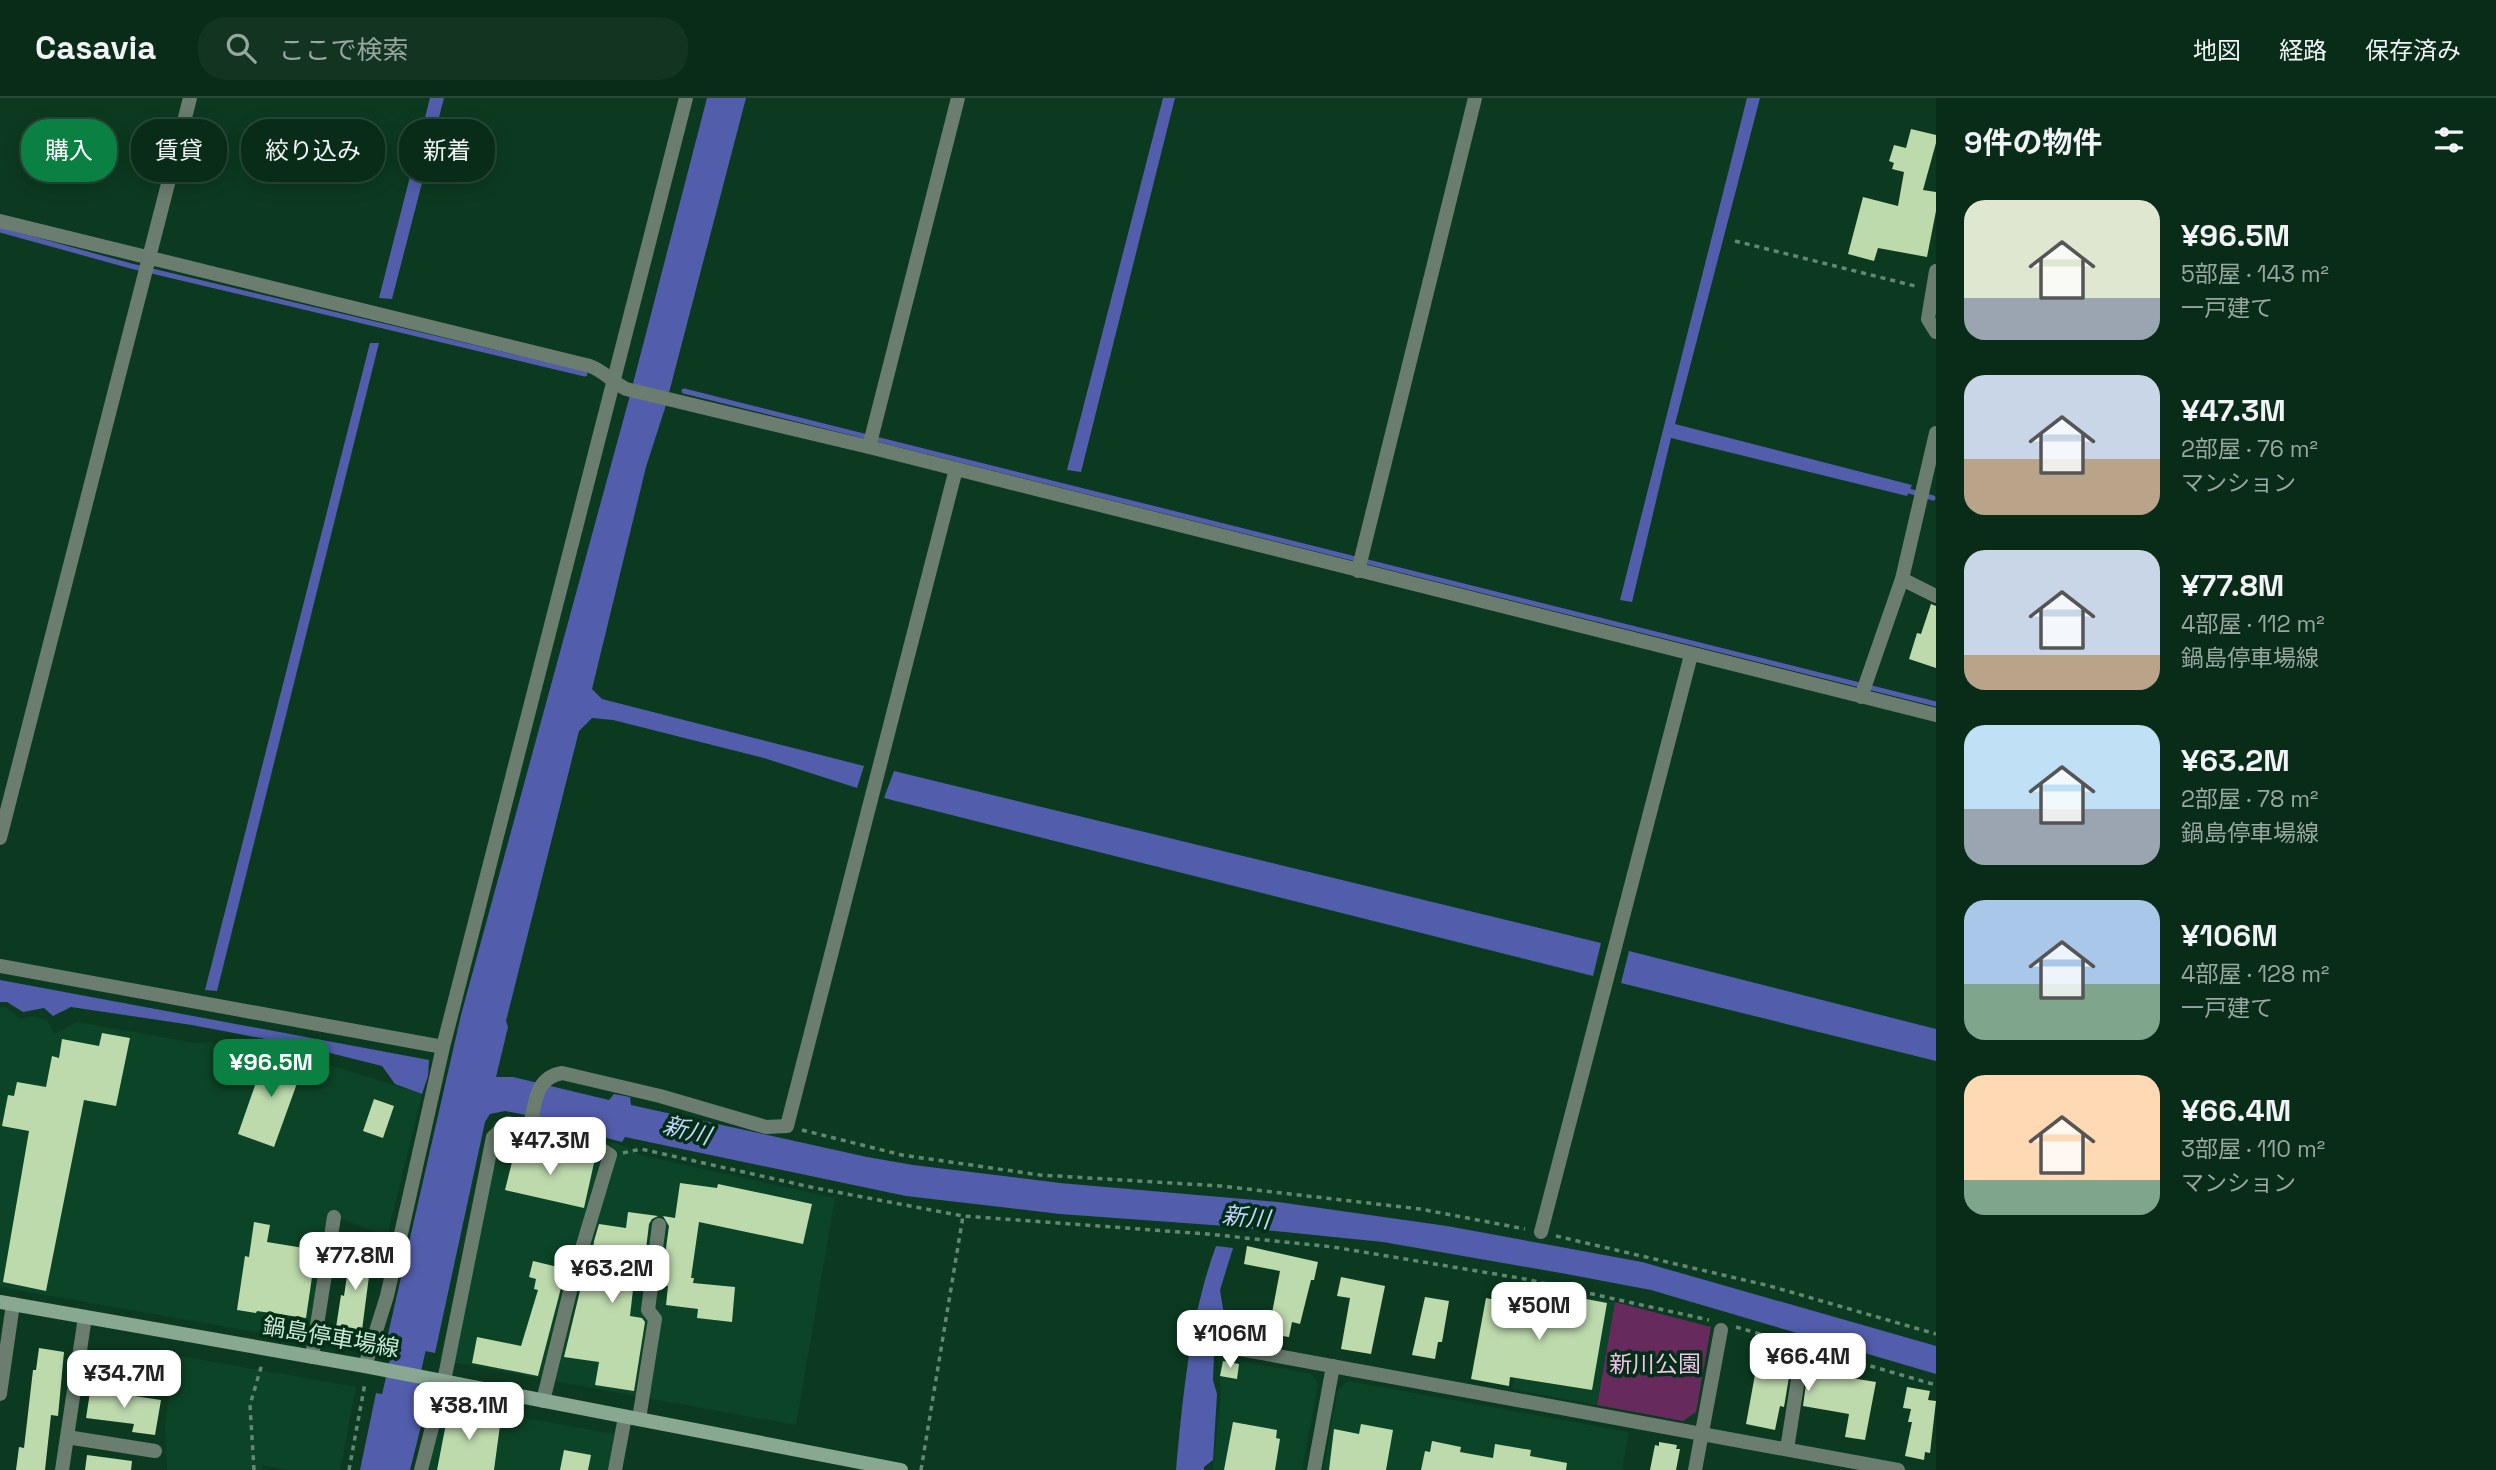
<!DOCTYPE html>
<html lang="ja">
<meta charset="utf-8">
<style>
body{margin:0;font-family:"Space Grotesk","Noto Sans JP",sans-serif;background:#123421;color:#f1f3f6;height:100vh;display:flex;flex-direction:column;font-size:26px;white-space:nowrap}
*{box-sizing:border-box;margin:0}
p{font-size:23px;color:#99a7a2}
.icon{flex:none;width:38px;height:38px;fill:none;stroke:currentColor;stroke-width:2;stroke-linecap:round;stroke-linejoin:round}
.map{position:relative;flex:1;overflow:hidden}
.details{display:flex;flex-direction:column;background:#092c18;width:560px}
.details>*{flex:none}
.hud{position:absolute;left:21px;top:21px;width:665px;height:63px;display:flex;gap:14px}
.price{position:absolute;translate:-50% -60px;padding:0 16px;border-radius:14px;background:#fff;color:#222;font-size:23px;line-height:46px;filter:drop-shadow(0 2px 4px #0008)}
.price::after{content:'';position:absolute;left:50%;top:42px;width:21px;height:16px;margin-left:-10px;background:inherit;clip-path:polygon(0 0,100% 0,50% 100%)}
.price.selected{background:#0b8043;color:#fff}
ul{padding:0;list-style:none}
li{display:flex;align-items:center;gap:21px;height:175px;padding:0 28px}
li span{display:grid;place-items:center;flex:none;width:196px;height:140px;border-radius:21px;color:#555}
li>.icon{margin-inline-start:auto}
span .icon{width:84px;height:84px;fill:#fffc;stroke-width:1}
li b{font-size:30px}
h2{display:flex;justify-content:space-between;align-items:center;height:84px;padding:0 28px;font-size:30px}
.tag{padding:0 24px;border-radius:28px;background:#092c18;box-shadow:0 4px 18px #0003,0 0 0 2px #294837;font-size:24px;line-height:63px}
.tag.selected{background:#0b8043;color:#fff}
header{display:flex;align-items:center;gap:42px;box-sizing:border-box;height:98px;padding:0 35px;background:#092c18;border-bottom:2px solid #294837}
header strong{font-size:33px}
nav{display:flex;gap:38px;margin-inline-start:auto;font-size:24px}
.search{width:490px;height:63px;background:#123421;display:flex;align-items:center;gap:18px;box-sizing:border-box;padding:0 24px;border-radius:28px;color:#99a7a2;font-size:26px}
main{display:flex;flex:1;min-height:0}
.map>svg:first-child{display:block}
</style>
<header>
<strong>Casavia</strong>
<div class="search"><svg class="icon" aria-label="search" viewBox="0 0 24 24"><circle cx="10" cy="10" r="6"/><path d="M15 15l6 6"/></svg>ここで検索</div>
<nav><a>地図</a><a>経路</a><a>保存済み</a></nav>
</header>
<main>
<div class="map">
<svg width="1936" height="1372" viewBox="0 0 1936 1372">
<rect width="100%" height="100%" fill="#0c3a20"/>
<path fill="#0c4427" d="M0 909 7 910 21 921 32 918 47 922 54 936 77 924 195 945 252 943 422 996 387 1139 328 1115 307 1243 0 1189Z
M508 1020 619 1046 640 1057 835 1100 796 1327 440 1262 492 1025Z
M1576 1197 1615 1204 1597 1307 1512 1291 1522 1237 1567 1246Z
M174 1257 356 1289 340 1372H288L263 1367 262 1372H167L165 1327Z
M1218 1259 1312 1276 1318 1286 1302 1372H1213L1221 1295Z
M1348 1283 1629 1334 1622 1372H1323L1338 1291Z
M442 1305 618 1337 611 1372H426Z"/>
<path fill="#662a5c" d="M1615 1204 1711 1229 1696 1314 1683 1323 1597 1307Z"/>
<path fill="#525eac" d="M430 0H444L392 201 379 200Z
M707 0H746L665 310 646 369 592 591 602 601 864 668 857 690 764 660 613 622 592 620 579 633 506 923 508 929 496 979H513L609 1002 614 996 630 999 631 1007 867 1059 913 1067 1060 1085 1278 1104 1447 1128 1642 1164 1936 1248V1276L1651 1192 1561 1175 1383 1144 1226 1128 1060 1116 906 1098 625 1039 622 1044 603 1039 601 1032 505 1013 490 1016 485 1024 435 1255 386 1245 461 917 629 301Z
M1163 0H1175L1081 374 1067 372Z
M1747 0H1760L1675 326 1912 387 1907 398 1671 340 1632 504 1620 502Z
M370 245H379L217 893 205 892Z
M894 673 1601 845 1593 878 884 700Z
M1629 853 1936 931V963L1621 885Z
M0 882 429 962 428 978 422 996 395 986 382 968 302 948 192 927 71 909 53 918 44 910 23 914 7 904H0Z
M1216 1148 1233 1150 1220 1192 1228 1241 1214 1258 1213 1282 1217 1296 1213 1362 1204 1369V1372H1176C1183 1297 1190 1219 1216 1148Z
M376 1295 427 1304 410 1372H360Z"/>
<g fill="none" stroke-linecap="round" stroke-linejoin="round">
<path stroke="#525eac" stroke-width="5" d="M0 132 131 168 585 276
M684 293 1936 606
M1909 393 1933 400"/>
<path stroke="#525eac" stroke-width="33" d="M382 1372 419 1207"/>
</g>
<path fill="#bddaad" d="M1911 31 1936 37V45L1923 92 1936 94V113L1927 159 1878 150 1874 163 1848 156 1863 99 1898 108 1904 74 1892 71 1894 65 1889 63 1894 47 1906 50Z
M1931 506 1936 508V570L1909 561 1917 535 1921 536Z
M102 935 130 940 116 1008 84 1002 46 1193 3 1184 29 1033 2 1028 8 997 14 998 17 984 46 989 52 958 59 960 62 941 99 948Z
M267 953 304 966 274 1049 238 1036Z
M374 1001 394 1008 383 1040 363 1033Z
M516 1048 594 1065 584 1110 505 1092Z
M680 1085 717 1090 718 1086 812 1106 803 1146 699 1124 691 1180H694L693 1185 735 1189 732 1224 697 1220 698 1211 666 1207 668 1188 661 1187 669 1128 663 1118 675 1120Z
M628 1114 658 1118 652 1121 649 1126 642 1184 634 1183 630 1218 642 1220 645 1224 634 1293 595 1287 599 1264 564 1259 584 1176 590 1177 594 1143 599 1126 626 1130Z
M254 1124 270 1127 267 1144 316 1152 306 1220 257 1213 256 1215 237 1212 245 1158 249 1159Z
M352 1144 373 1147 361 1240 335 1236 341 1197 344 1198Z
M1247 1148 1318 1164 1314 1182H1311L1300 1226 1292 1224 1289 1239 1268 1236 1280 1173 1244 1166Z
M533 1163 566 1171 538 1278 472 1265 477 1239 521 1248 538 1192 534 1191 536 1181 529 1179Z
M1341 1179 1385 1188 1371 1256 1341 1251 1350 1200 1337 1198Z
M1507 1195 1585 1209 1586 1201 1607 1205 1592 1292 1510 1279 1509 1288 1471 1281 1486 1200 1505 1204Z
M1425 1199 1449 1203 1442 1244H1438L1435 1261 1412 1257Z
M1760 1249 1793 1255 1791 1266 1839 1275V1278L1876 1284 1865 1342 1845 1339 1849 1316 1803 1308 1807 1278 1799 1271 1791 1274 1789 1279 1784 1309 1780 1308 1775 1332 1746 1326Z
M39 1250 64 1254 58 1318 51 1317 45 1372H16L19 1349 24 1350 33 1272H36Z
M1223 1263 1239 1266 1237 1281 1220 1278Z
M91 1288 114 1292V1295L161 1302 155 1337 132 1334 134 1326 86 1320Z
M1907 1289 1930 1293 1928 1302 1936 1303 1930 1355 1925 1354 1924 1362 1905 1358 1912 1324H1908L1911 1311 1903 1310Z
M449 1310 501 1320 494 1372H437Z
M1233 1324 1277 1332 1276 1340 1280 1341 1275 1372H1224Z
M1361 1326 1393 1332 1386 1372H1329L1334 1331 1359 1336Z
M1432 1343 1461 1349 1460 1354 1493 1360 1495 1346 1531 1352 1530 1358 1567 1365 1566 1372H1421L1425 1353 1430 1354Z
M1659 1344 1677 1347 1676 1351H1680L1676 1372H1650L1655 1347 1659 1348Z
M564 1352 591 1357 588 1372H560Z
M87 1357 132 1363 131 1372H85Z"/>
<g fill="none" stroke-linecap="round" stroke-linejoin="round">
<path stroke="#648772" stroke-width="3.5" stroke-dasharray="5 5" stroke-linecap="butt" d="M1735 143 1919 189
M802 1032 902 1057 1040 1077 1221 1088 1420 1111 1525 1131
M623 1055 641 1051 815 1090 963 1118 1207 1136 1333 1149 1525 1181 1709 1222
M1556 1138 1770 1188 1936 1236
M1736 1229 1936 1287
M254 1372 250 1307 262 1266
M349 1372 365 1285
M921 1372 963 1118"/>
<path stroke="#6a7d6f" stroke-width="14" d="M0 123 590 268C604 273 612 284 626 291L869 349 1936 617
M1936 173 1928 221 1936 234
M869 349 958 0
M1358 473 1475 0
M1902 481 1936 498
M1861 599 1902 481 1936 335
M0 740 190 0
M0 868 443 949
M529 1030C536 1006 534 980 562 975L660 998 766 1029 787 1028 956 371
M1541 1134 1691 557
M1229 1249 1898 1372
M312 1259 334 1119
M365 1268 387 1198 443 949 686 0
M0 1296 13 1206
M639 1321 655 1221 648 1212 659 1127
M67 1339 155 1353
M1787 1351 1798 1281
M62 1372 85 1219
M421 1372 444 1283 493 1039 508 1025 590 1044 610 1057 574 1177 543 1303
M615 1372 625 1319
M1314 1372 1333 1268
M1695 1372 1721 1232"/>
<path stroke="#89a892" stroke-width="14" d="M0 1204 365 1268 901 1372"/>
</g>
<g text-anchor="middle" dominant-baseline="central" stroke-width="7" stroke-linejoin="round" paint-order="stroke">
<g font-size="23" fill="#cee5d5" stroke="#002f16">
<text transform="translate(331 1239) rotate(10)">鍋島停車場線</text>
</g>
<g font-size="23" fill="#fabeed" stroke="#002f16">
<text x="1655" y="1266">新川公園</text>
</g>
<g font-size="24" font-style="italic" fill="#c9d3ff" stroke="#002f16">
<text transform="translate(687 1032) rotate(15)">新川</text>
<text transform="translate(1246 1119) rotate(6)">新川</text>
</g>
</g>
</svg>
<b class="price selected" style="left:271px;top:1001px">¥96.5M</b>
<b class="price" style="left:550px;top:1079px">¥47.3M</b>
<b class="price" style="left:355px;top:1194px">¥77.8M</b>
<b class="price" style="left:612px;top:1207px">¥63.2M</b>
<b class="price" style="left:1539px;top:1244px">¥50M</b>
<b class="price" style="left:1230px;top:1272px">¥106M</b>
<b class="price" style="left:1808px;top:1295px">¥66.4M</b>
<b class="price" style="left:124px;top:1312px">¥34.7M</b>
<b class="price" style="left:469px;top:1344px">¥38.1M</b>
<div class="hud">
<a class="tag selected">購入</a>
<a class="tag">賃貸</a>
<a class="tag">絞り込み</a>
<a class="tag">新着</a>
</div>
</div>
<section class="details">
<h2>9件の物件<svg class="icon" aria-label="filters" viewBox="0 0 24 24"><path d="M4 7h16M4 17h16"/><circle cx="9" cy="7" r="2"/><circle cx="15" cy="17" r="2"/></svg></h2>
<ul>
<li><span style="background:linear-gradient(#dfe7d0 70%,#9aa5b1 0)"><svg class="icon" aria-label="home" viewBox="0 0 24 24"><path d="M3 11l9-7 9 7M6 9v11h12V9"/></svg></span><div><b>¥96.5M</b><p>5部屋 · 143 m²</p><p>一戸建て</p></div></li>
<li><span style="background:linear-gradient(#c9d6e8 60%,#b9a48a 0)"><svg class="icon" aria-label="home" viewBox="0 0 24 24"><path d="M3 11l9-7 9 7M6 9v11h12V9"/></svg></span><div><b>¥47.3M</b><p>2部屋 · 76 m²</p><p>マンション</p></div></li>
<li><span style="background:linear-gradient(#c9d6e8 75%,#b9a48a 0)"><svg class="icon" aria-label="home" viewBox="0 0 24 24"><path d="M3 11l9-7 9 7M6 9v11h12V9"/></svg></span><div><b>¥77.8M</b><p>4部屋 · 112 m²</p><p>鍋島停車場線</p></div></li>
<li><span style="background:linear-gradient(#bfe0f5 60%,#9aa5b1 0)"><svg class="icon" aria-label="home" viewBox="0 0 24 24"><path d="M3 11l9-7 9 7M6 9v11h12V9"/></svg></span><div><b>¥63.2M</b><p>2部屋 · 78 m²</p><p>鍋島停車場線</p></div></li>
<li><span style="background:linear-gradient(#a9c7e8 60%,#7fa58c 0)"><svg class="icon" aria-label="home" viewBox="0 0 24 24"><path d="M3 11l9-7 9 7M6 9v11h12V9"/></svg></span><div><b>¥106M</b><p>4部屋 · 128 m²</p><p>一戸建て</p></div></li>
<li><span style="background:linear-gradient(#ffd9b3 75%,#7fa58c 0)"><svg class="icon" aria-label="home" viewBox="0 0 24 24"><path d="M3 11l9-7 9 7M6 9v11h12V9"/></svg></span><div><b>¥66.4M</b><p>3部屋 · 110 m²</p><p>マンション</p></div></li>
</ul>
</section>
</main>
